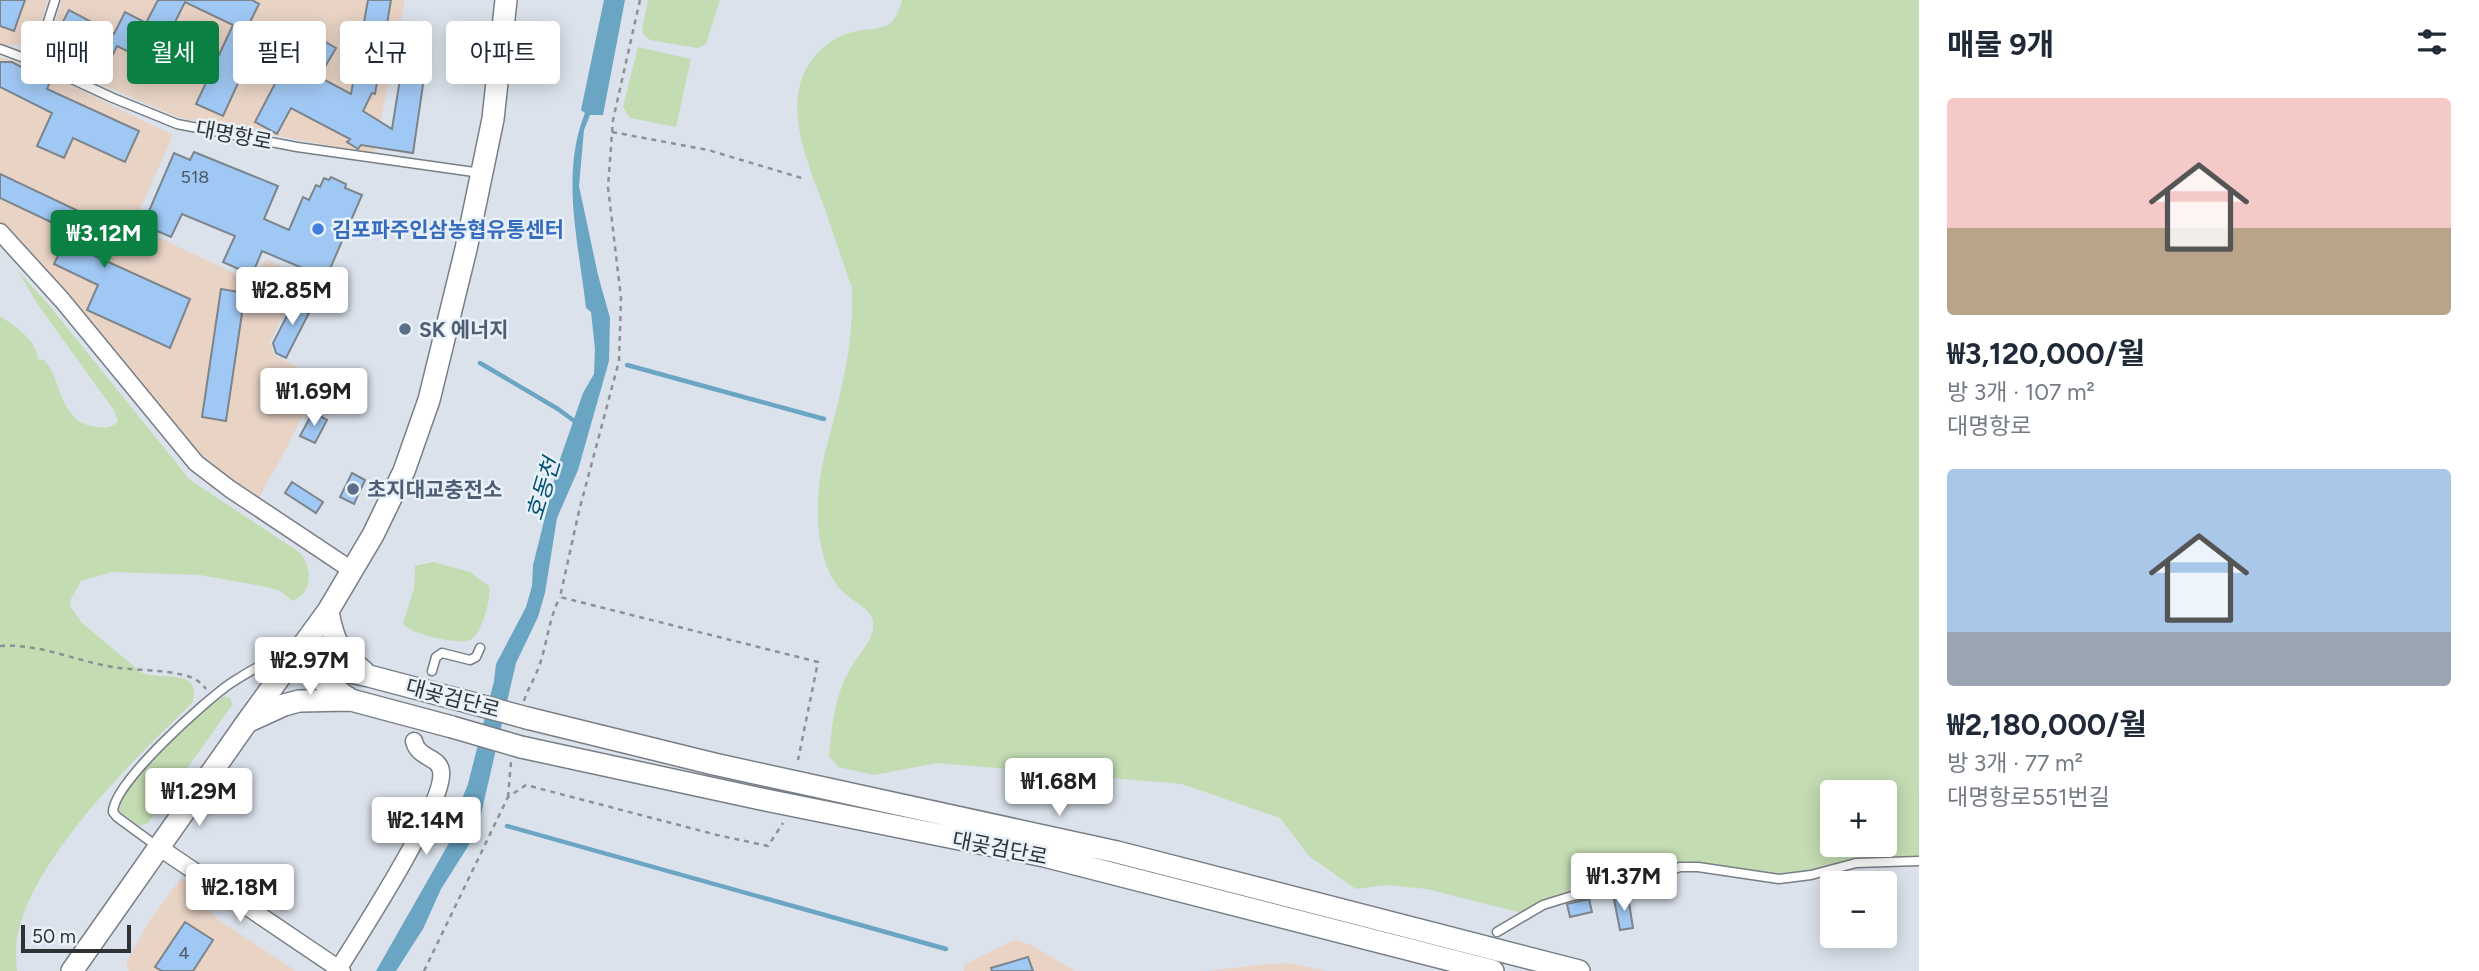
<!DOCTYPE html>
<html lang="ko">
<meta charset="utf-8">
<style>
body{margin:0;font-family:Figtree,"Noto Sans KR",sans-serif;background:#f6f6f7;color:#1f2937;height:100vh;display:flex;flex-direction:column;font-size:26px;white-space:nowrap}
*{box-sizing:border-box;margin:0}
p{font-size:23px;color:#747a83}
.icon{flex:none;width:38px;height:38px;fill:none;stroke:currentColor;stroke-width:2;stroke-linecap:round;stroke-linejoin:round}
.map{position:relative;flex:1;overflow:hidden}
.details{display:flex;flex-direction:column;background:#fff;width:560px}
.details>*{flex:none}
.top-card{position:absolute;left:21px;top:21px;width:665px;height:63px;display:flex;gap:14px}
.controls{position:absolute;left:1820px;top:780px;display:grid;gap:14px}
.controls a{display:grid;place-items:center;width:77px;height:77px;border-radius:7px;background:#fff;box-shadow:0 4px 18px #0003;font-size:35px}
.scale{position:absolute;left:21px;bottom:18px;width:110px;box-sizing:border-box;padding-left:7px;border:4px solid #2f3235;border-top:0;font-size:19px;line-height:24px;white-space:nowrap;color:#2f3235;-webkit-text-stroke:5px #e8f0f8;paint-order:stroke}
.price{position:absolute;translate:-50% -60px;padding:0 16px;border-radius:7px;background:#fff;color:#222;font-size:23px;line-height:46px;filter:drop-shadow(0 2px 4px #0008)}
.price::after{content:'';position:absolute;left:50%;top:42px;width:21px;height:16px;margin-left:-10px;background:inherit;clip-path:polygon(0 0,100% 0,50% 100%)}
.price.active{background:#0b8043;color:#fff}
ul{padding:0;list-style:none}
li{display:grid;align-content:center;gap:14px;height:371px;padding:0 28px}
li span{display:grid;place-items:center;height:217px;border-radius:7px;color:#555}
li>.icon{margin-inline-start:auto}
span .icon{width:126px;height:126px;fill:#fffc;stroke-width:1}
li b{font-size:30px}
h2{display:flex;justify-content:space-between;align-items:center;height:84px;padding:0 28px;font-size:30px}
.tag{padding:0 24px;border-radius:7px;background:#fff;box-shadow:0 4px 18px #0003;font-size:24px;line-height:63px}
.tag.active{background:#0b8043;color:#fff}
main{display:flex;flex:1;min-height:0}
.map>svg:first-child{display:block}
</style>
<main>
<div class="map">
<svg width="1919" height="971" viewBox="0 0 1919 971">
<rect width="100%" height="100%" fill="#dbe2eb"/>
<path fill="#e8d3c5" d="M0 0H48L37 32 24 44 0 46Z
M62 0H405L374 154 177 117 73 72 56 62 48 45Z
M0 57 28 65 173 135 133 225 252 282 266 259 301 276 270 342 274 355 314 376 319 383 285 451 259 497 207 464 45 269 0 225Z
M181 878 210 898 211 912 216 918 296 971H129L126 962 151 919Z
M1014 940 1032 945 1074 971H964V965Z
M1287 963 1327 971H1207L1267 964Z"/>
<path fill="#c3dcb2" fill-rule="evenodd" d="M648 0H720L706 44 697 48 650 40 644 35 642 29Z
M902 0H1919V861L1856 863 1779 879 1680 867 1637 884 1572 896 1526 914 1427 889 1387 885 1356 889 1309 856 1280 818 1182 784 937 763 874 775 838 767 829 756C832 724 835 692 853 664 861 651 875 639 873 622 871 607 849 600 840 589 818 563 816 520 819 487 821 464 828 442 834 419 845 376 854 333 852 288 842 260 833 233 824 206 807 160 779 101 814 57 823 46 835 37 849 33 877 25 893 36 902 0ZM1832 793H1885V845H1832Z
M638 47 691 59 676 127 630 118 623 107Z
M18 271 48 304 190 480 299 552C312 567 314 592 293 601L280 591 267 587 200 575 112 572 81 581 71 599 70 606 82 623 142 673C161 680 204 668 192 703 135 758 35 855 18 933 15 945 16 959 17 971H0V316C17 328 35 338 38 359L44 360C63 380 58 423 97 427 105 428 111 428 118 422L114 410 38 305Z
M433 562 470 572 489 586C492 597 481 636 470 640 459 645 410 634 403 624L414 588 415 566Z
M224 696 231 699 232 705 148 823 140 826 121 813 117 807 118 802C142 769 189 717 224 696Z"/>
<path fill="#6ba5c4" d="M604 0H625L603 115H590L584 130 579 186 598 275 610 318 609 361 578 470 557 518 545 593 538 617 516 663 478 827 467 848 441 889 423 929 396 971H376L453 836 455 816 468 784 494 681 496 664 526 607 532 586 533 565 558 465 583 393 594 374 595 349 591 312 586 308C579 244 560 175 585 113L581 110Z"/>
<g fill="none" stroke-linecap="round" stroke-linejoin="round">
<path stroke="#6ba5c4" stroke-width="4.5" d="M480 363 558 409 577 423
M627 365 824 419
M507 826 946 949"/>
</g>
<path fill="#a0c8f4" stroke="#7d848b" stroke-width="2" d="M0 0H25L14 31 0 26Z
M158 0H252L259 4 243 36 257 42 223 116 196 104 233 25 185 2 154 64 117 46 110 60 57 33 69 10 114 34 125 12 146 23Z
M368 0H391L375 94 372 93 363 111 392 129 404 54 427 57 413 153 361 145 358 149 347 142 350 139 291 108 277 134 255 122 291 53 279 46 293 23 336 48 319 77 351 94Z
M0 62H12L50 82 47 89 139 131 125 162 73 138 64 158 37 146 52 113 0 87Z
M194 152 278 186 264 219 289 230 303 197 309 200 316 185 320 187 324 178 329 180 331 177 346 184 345 188 362 195 326 278 262 251 252 275 223 262 235 236 182 214 171 237 143 225 174 153 190 160Z
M0 174 110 226 95 256 190 299 170 348 87 310 98 285 54 264 70 231 0 198Z
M221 289 245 293 226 421 202 417Z
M295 300 314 303 286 358 276 353 273 343Z
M313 412 327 420 315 443 300 436Z
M352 473 365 480 354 504 340 497Z
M292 482 323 502 316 513 285 493Z
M1628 896 1633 928 1620 930 1614 899Z
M1589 899 1592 912 1570 917 1567 904Z
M185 922 213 940 193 971H162L155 967Z
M1028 957 1033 971H992L991 968Z"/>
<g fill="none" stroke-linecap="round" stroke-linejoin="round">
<defs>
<path id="lane" d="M0 49 35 62 113 98 177 124 297 147 481 173
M35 62 55 0
M432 671 436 657 442 653 470 660 476 657 480 648
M158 847 117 817 113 812C113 783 206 700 231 683 251 670 271 659 293 650
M1497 932 1543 905 1572 896 1637 884 1680 867H1698L1779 879 1811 875 1856 863 1919 861"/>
<path id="street" d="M0 232 62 300 196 463 230 489 353 571
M160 848 342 971
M337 971C357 939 447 801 441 771 439 756 418 759 414 741"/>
<path id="secondary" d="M328 611C333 642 340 653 364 672
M292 660 351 700 452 727
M304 662 369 676 460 700
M527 718 714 764 1117 852 1579 971
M249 721 284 705 299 701 351 700
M521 747 761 799 1044 856 1493 971
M72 971 247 722 328 611 373 535 404 471 429 400 466 249 493 119 506 0"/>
</defs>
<use href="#lane" stroke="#787e86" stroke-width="11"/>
<use href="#street" stroke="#787e86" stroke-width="19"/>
<use href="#secondary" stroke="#787e86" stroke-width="24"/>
<path stroke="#8c9197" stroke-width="2.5" stroke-dasharray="5 5" stroke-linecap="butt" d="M640 0 613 120 608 187 621 298 619 361 579 511 560 597 818 662 798 760
M612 132 708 150 805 179
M0 646C39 643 75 661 113 667 136 671 161 669 183 675 193 677 200 681 206 689
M524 701C527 691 531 685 535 676 547 651 547 622 560 597
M508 797 511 762
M424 971 508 797 526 785 717 835 768 846 783 823"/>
<use href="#lane" stroke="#fff" stroke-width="8"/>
<use href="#street" stroke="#fff" stroke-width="16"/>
<use href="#secondary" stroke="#fff" stroke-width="21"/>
<defs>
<path id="secondary-bridge" d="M460 700 527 718
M452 727 521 747"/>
</defs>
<use href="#secondary-bridge" stroke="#787e86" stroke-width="24" stroke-linecap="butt"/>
<use href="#secondary-bridge" stroke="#fff" stroke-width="21"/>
</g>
<circle fill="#3f7fe0" stroke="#e8f0f8" stroke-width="2.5" cx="318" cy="229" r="7"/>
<g fill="#5c6f8a" stroke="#e8f0f8" stroke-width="2.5">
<circle cx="405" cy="329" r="7"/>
<circle cx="353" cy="489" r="7"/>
</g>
<g text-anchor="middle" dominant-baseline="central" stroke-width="5" stroke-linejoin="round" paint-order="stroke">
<g font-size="18" fill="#4b5865">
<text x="195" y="177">518</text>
<text x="184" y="953">4</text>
</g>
<g font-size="21" fill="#2f3235" stroke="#e8f0f8">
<text transform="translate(234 135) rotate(11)">대명항로</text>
<text transform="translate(453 698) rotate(15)">대곶검단로</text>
<text transform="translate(1000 848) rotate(11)">대곶검단로</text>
</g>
<g font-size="21" font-weight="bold" fill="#366cbe" stroke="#e8f0f8" text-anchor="start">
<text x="332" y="229">김포파주인삼농협유통센터</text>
</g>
<g font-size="21" font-weight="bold" fill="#4e5e75" stroke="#e8f0f8" text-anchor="start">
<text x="419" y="329">SK 에너지</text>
<text x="367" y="489">초지대교충전소</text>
</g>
<g font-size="23" font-style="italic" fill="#025272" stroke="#e8f0f8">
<text transform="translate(543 489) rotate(-73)">호동천</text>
</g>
</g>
</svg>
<div class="controls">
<a>+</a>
<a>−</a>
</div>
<div class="scale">50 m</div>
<b class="price active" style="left:104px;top:270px">₩3.12M</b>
<b class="price" style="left:292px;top:327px">₩2.85M</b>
<b class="price" style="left:314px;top:428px">₩1.69M</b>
<b class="price" style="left:310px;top:697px">₩2.97M</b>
<b class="price" style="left:1059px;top:818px">₩1.68M</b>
<b class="price" style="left:199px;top:828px">₩1.29M</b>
<b class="price" style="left:426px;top:857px">₩2.14M</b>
<b class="price" style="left:1624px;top:913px">₩1.37M</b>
<b class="price" style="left:240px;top:924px">₩2.18M</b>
<div class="top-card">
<a class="tag">매매</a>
<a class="tag active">월세</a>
<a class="tag">필터</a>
<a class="tag">신규</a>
<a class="tag">아파트</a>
</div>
</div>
<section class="details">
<h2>매물 9개<svg class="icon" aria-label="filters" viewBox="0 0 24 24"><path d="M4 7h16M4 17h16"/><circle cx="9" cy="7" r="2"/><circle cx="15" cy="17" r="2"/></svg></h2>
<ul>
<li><span style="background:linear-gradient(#f6c9c9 60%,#b9a48a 0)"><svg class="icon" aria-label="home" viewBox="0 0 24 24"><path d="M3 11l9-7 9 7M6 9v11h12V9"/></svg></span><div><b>₩3,120,000/월</b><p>방 3개 · 107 m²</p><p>대명항로</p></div></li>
<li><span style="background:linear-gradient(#a9c7e8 75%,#9aa5b1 0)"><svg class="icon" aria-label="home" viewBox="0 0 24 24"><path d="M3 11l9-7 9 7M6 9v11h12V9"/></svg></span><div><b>₩2,180,000/월</b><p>방 3개 · 77 m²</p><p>대명항로551번길</p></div></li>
</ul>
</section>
</main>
